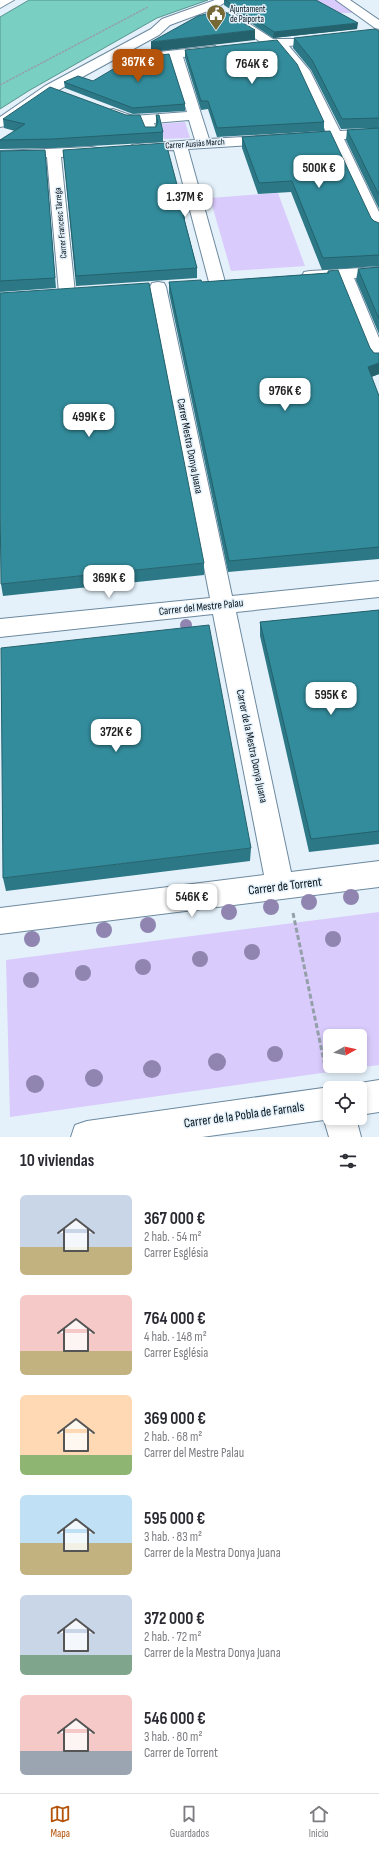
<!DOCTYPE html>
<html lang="es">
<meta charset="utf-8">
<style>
body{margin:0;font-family:"Sofia Sans Condensed",sans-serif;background:#f7f7f7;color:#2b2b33;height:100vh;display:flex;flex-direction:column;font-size:15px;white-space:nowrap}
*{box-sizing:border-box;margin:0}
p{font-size:13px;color:#7c7c81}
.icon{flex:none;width:22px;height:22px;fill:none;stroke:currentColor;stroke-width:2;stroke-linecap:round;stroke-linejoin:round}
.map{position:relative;height:1137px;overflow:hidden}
.side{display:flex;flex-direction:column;background:#fff;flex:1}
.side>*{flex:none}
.needle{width:26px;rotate:82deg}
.buttons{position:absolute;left:323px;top:1029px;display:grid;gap:8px}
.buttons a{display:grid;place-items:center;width:44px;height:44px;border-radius:6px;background:#fff;box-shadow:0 2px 6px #0003;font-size:20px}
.price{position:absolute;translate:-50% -34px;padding:0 9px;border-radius:8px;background:#fff;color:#222;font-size:13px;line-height:26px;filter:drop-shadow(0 1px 2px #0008)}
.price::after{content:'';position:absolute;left:50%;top:24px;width:12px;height:9px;margin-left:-6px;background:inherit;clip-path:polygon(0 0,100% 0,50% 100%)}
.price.on{background:#b45309;color:#fff}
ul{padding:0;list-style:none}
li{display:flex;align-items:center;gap:12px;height:100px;padding:0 20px}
li span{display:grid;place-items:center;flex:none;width:112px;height:80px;border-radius:6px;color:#555}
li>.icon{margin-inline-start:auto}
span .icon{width:48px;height:48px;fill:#fffc;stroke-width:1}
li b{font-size:17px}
h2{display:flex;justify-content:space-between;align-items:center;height:48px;padding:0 20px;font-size:17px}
.tabs{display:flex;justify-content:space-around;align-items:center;height:56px;border-top:1px solid #e1e1e2;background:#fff;font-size:11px;color:#7c7c81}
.tabs a{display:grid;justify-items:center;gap:2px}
.tabs .on{color:#b45309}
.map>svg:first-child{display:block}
</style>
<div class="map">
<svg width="379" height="1137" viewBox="0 0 379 1137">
<rect width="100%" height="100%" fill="#e4f1fa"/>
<path fill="#d9cbfb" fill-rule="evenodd" d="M313 0H336L354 13H340Z
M185 122 190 138 164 139 160 124Z
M278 193 305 266 231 271 210 198Z
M379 912V1065L10 1117 6 960ZM330 1036H360V1066H330Z"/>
<path fill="#79cfc1" stroke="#57968f" d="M29 0H208L157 18 30 90 0 109V17Z"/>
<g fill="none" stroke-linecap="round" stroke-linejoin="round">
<defs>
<path id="minor" d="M0 0H14L0 8Z
M215 0H229L216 8 170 25 159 35 55 92 5 126 0 127V117L45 86 151 29 162 19Z
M336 0H350L379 20V29L375 28Z
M231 12 273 39H298L300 42 298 45 289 46 310 71 340 131 379 129V137L344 139 379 212V233L373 231 371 228 330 140 188 149 225 282 223 286 217 287 211 286 209 282 174 150 137 152 132 151 130 148 132 145 137 144 195 140 189 120 154 123 157 132 155 135H145L141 123C131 124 112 122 106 113L108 110 113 109 133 116 187 112 171 60 140 62 134 58 140 54 215 46 221 50 219 53 183 57 209 139 326 132 298 72 277 46H266L227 18 225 16 227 14Z
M92 147 97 148 99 151 97 154 61 157 75 293 73 297 67 298 61 297 59 293 47 157 0 159V151Z
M379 267V277L354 278 379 338V364L373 363 370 359 338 279 310 281 304 280 302 276 304 272 310 271Z
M158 282 164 283 166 287 232 596 379 581V597L236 612 291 872 379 861V887L0 934V908L264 875 213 614 0 637V619L210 598 150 287 152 283Z
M379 1080V1112L360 1115V1088H349L360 1083Z
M330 1087 332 1088H330V1118H356L361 1137H329L324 1120 202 1137H71L75 1125 87 1121Z"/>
</defs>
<use href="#minor" stroke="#6c899f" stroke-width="2"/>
<path stroke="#94a0a9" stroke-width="1.5" stroke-dasharray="2.5 1" stroke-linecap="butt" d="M0 85 148 7"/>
<path stroke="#94a0a9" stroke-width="3" stroke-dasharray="5 2.5" stroke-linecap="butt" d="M293 913 326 1071"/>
<use href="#minor" fill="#fff" fill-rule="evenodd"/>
</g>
<g fill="#8f85b0">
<circle cx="186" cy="625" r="6"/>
<circle cx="351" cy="897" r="8"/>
<circle cx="309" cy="902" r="8"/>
<circle cx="271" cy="907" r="8"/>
<circle cx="229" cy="912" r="8"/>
<circle cx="148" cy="925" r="8"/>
<circle cx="104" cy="930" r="8"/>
<circle cx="32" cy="939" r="8"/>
<circle cx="333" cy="939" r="8"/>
<circle cx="252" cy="952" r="8"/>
<circle cx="200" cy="959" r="8"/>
<circle cx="143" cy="967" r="8"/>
<circle cx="83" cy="973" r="8"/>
<circle cx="31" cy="980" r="8"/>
<circle cx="275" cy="1054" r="8"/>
<circle cx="217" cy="1062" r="9"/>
<circle cx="152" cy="1069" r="9"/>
<circle cx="94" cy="1078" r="9"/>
<circle cx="35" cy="1084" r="9"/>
</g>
<path fill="#2c7886" d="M224 0H316L357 29 273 38 224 5Z
M379 31V128L341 129 311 70 293 48 294 38Z
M185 50 324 122V131L217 137 208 109 201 110 185 58Z
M93 81 185 104V111L133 114 65 88 64 82Z
M156 115 163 132V142L54 148 0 149V140L15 131 4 128 3 119 145 127H156Z
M379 128V209L346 140 347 130Z
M242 137 371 218 374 221 379 223V266L322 270 291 192 258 194 242 148Z
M45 150 56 288 0 292V151Z
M63 150 185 215V221L197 268V278L76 286Z
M379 267V334L356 280 358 269Z
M328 271 370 348 374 353H379V374L371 377 379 396V559L228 572 169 293V282H202L327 273Z
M204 563V575L3 596 1 584Z
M379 610V844L309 852 260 636V622Z
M251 848 250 861 6 891 3 878Z"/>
<path fill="#24626d" d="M358 23 357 29 273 38 274 32Z
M255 30V40L151 52V42Z
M379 363V374L366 379 368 367Z"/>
<path fill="#338c9c" stroke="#24626d" d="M225 0H316L358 23 274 32Z
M222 10 255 30 151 42 198 16Z
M375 29 379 31V118L342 119 312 60 294 38Z
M277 40 297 64 324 122 217 128 208 101H201L185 50Z
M169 54 185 104 133 108 64 82 78 76 93 81 130 59Z
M50 87 126 115H140L145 127H156L158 122 156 115H159L163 132 53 139 0 140 25 124 3 119Z
M379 128V195L347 130Z
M330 131 371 218 374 221 379 223V255L323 258 292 181 259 183 242 137Z
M166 143 185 215H183L197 268 76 276 63 150Z
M45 150 55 278 0 281V151Z
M379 267V319L358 269Z
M338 270 370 348 374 353H379V363L368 367 379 396V547L229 561 169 282 201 280 202 282 329 273 328 271Z
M149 283 204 563 1 584 0 497V293Z
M379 610V831L311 839 260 622Z
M209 625 251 848 3 878 1 648Z"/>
<defs>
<symbol id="civic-pin" viewBox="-11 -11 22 30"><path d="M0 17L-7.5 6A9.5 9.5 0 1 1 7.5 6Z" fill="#766936" stroke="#e4f1fa"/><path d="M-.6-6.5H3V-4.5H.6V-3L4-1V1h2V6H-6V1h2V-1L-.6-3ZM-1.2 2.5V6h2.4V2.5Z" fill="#fff"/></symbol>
</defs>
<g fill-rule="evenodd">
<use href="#civic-pin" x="205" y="3" width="22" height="30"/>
</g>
<g text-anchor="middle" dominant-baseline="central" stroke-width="3" stroke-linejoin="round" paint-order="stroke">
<g font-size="9" fill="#07121a" stroke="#e4f1fa" text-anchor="start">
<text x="230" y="9">Ajuntament<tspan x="230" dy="10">de Paiporta</tspan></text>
</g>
<g font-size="9" fill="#07121a" stroke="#e4f1fa">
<text transform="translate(195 144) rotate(-4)">Carrer Ausiàs March</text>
<text transform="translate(61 223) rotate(-95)">Carrer Francesc Tàrrega</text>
</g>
<g font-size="11" fill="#07121a" stroke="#e4f1fa">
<text transform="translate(190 446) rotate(79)">Carrer Mestra Donya Juana</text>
<text transform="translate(201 607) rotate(-6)">Carrer del Mestre Palau</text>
<text transform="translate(252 746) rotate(78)">Carrer de la Mestra Donya Juana</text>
</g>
<g font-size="13" fill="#07121a" stroke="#e4f1fa">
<text transform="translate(285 886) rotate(-7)">Carrer de Torrent</text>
<text transform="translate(244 1115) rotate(-8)">Carrer de la Pobla de Farnals</text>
</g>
</g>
</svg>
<div class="buttons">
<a><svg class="needle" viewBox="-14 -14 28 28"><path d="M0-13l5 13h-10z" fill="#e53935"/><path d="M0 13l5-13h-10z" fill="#7c7c81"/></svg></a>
<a><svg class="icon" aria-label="locate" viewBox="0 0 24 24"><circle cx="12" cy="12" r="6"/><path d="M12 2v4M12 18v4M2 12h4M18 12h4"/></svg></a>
</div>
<b class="price on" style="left:138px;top:83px">367K €</b>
<b class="price" style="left:252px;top:85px">764K €</b>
<b class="price" style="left:319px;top:189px">500K €</b>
<b class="price" style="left:185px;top:218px">1.37M €</b>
<b class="price" style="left:285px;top:412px">976K €</b>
<b class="price" style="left:89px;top:438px">499K €</b>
<b class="price" style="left:109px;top:599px">369K €</b>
<b class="price" style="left:331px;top:716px">595K €</b>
<b class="price" style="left:116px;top:753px">372K €</b>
<b class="price" style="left:192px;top:918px">546K €</b>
</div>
<section class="side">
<h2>10 viviendas<svg class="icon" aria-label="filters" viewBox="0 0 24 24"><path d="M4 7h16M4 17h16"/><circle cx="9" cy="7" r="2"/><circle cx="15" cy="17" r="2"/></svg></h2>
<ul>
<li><span style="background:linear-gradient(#c9d6e8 65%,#c2b280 0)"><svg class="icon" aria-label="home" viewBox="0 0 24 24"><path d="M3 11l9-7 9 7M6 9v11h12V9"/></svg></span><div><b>367 000 €</b><p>2 hab. · 54 m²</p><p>Carrer Església</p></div></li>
<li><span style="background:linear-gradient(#f6c9c9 70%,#c2b280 0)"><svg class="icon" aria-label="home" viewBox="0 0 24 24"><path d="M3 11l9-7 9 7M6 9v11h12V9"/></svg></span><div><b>764 000 €</b><p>4 hab. · 148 m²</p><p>Carrer Església</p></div></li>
<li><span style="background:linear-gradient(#ffd9b3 75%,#8fb573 0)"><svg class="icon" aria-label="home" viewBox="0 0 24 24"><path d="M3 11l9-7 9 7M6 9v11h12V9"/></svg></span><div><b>369 000 €</b><p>2 hab. · 68 m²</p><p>Carrer del Mestre Palau</p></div></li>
<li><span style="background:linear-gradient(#bfe0f5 60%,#c2b280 0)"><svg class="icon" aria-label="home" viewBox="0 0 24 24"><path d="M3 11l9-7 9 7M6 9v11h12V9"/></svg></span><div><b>595 000 €</b><p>3 hab. · 83 m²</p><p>Carrer de la Mestra Donya Juana</p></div></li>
<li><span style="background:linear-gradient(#c9d6e8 75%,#7fa58c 0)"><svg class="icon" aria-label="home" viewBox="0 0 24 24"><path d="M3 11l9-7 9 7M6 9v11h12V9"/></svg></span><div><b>372 000 €</b><p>2 hab. · 72 m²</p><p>Carrer de la Mestra Donya Juana</p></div></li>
<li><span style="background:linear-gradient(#f6c9c9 70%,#9aa5b1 0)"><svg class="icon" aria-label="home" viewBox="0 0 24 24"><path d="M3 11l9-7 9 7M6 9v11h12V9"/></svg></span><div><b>546 000 €</b><p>3 hab. · 80 m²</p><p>Carrer de Torrent</p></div></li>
</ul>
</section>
<nav class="tabs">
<a class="on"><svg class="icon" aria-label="map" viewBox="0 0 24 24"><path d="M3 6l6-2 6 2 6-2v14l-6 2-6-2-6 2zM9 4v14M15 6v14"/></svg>Mapa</a>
<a><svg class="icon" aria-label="saved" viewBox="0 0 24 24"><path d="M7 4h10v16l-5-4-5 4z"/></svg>Guardados</a>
<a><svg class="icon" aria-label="home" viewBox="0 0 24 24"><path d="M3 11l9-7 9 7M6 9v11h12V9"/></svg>Inicio</a>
</nav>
